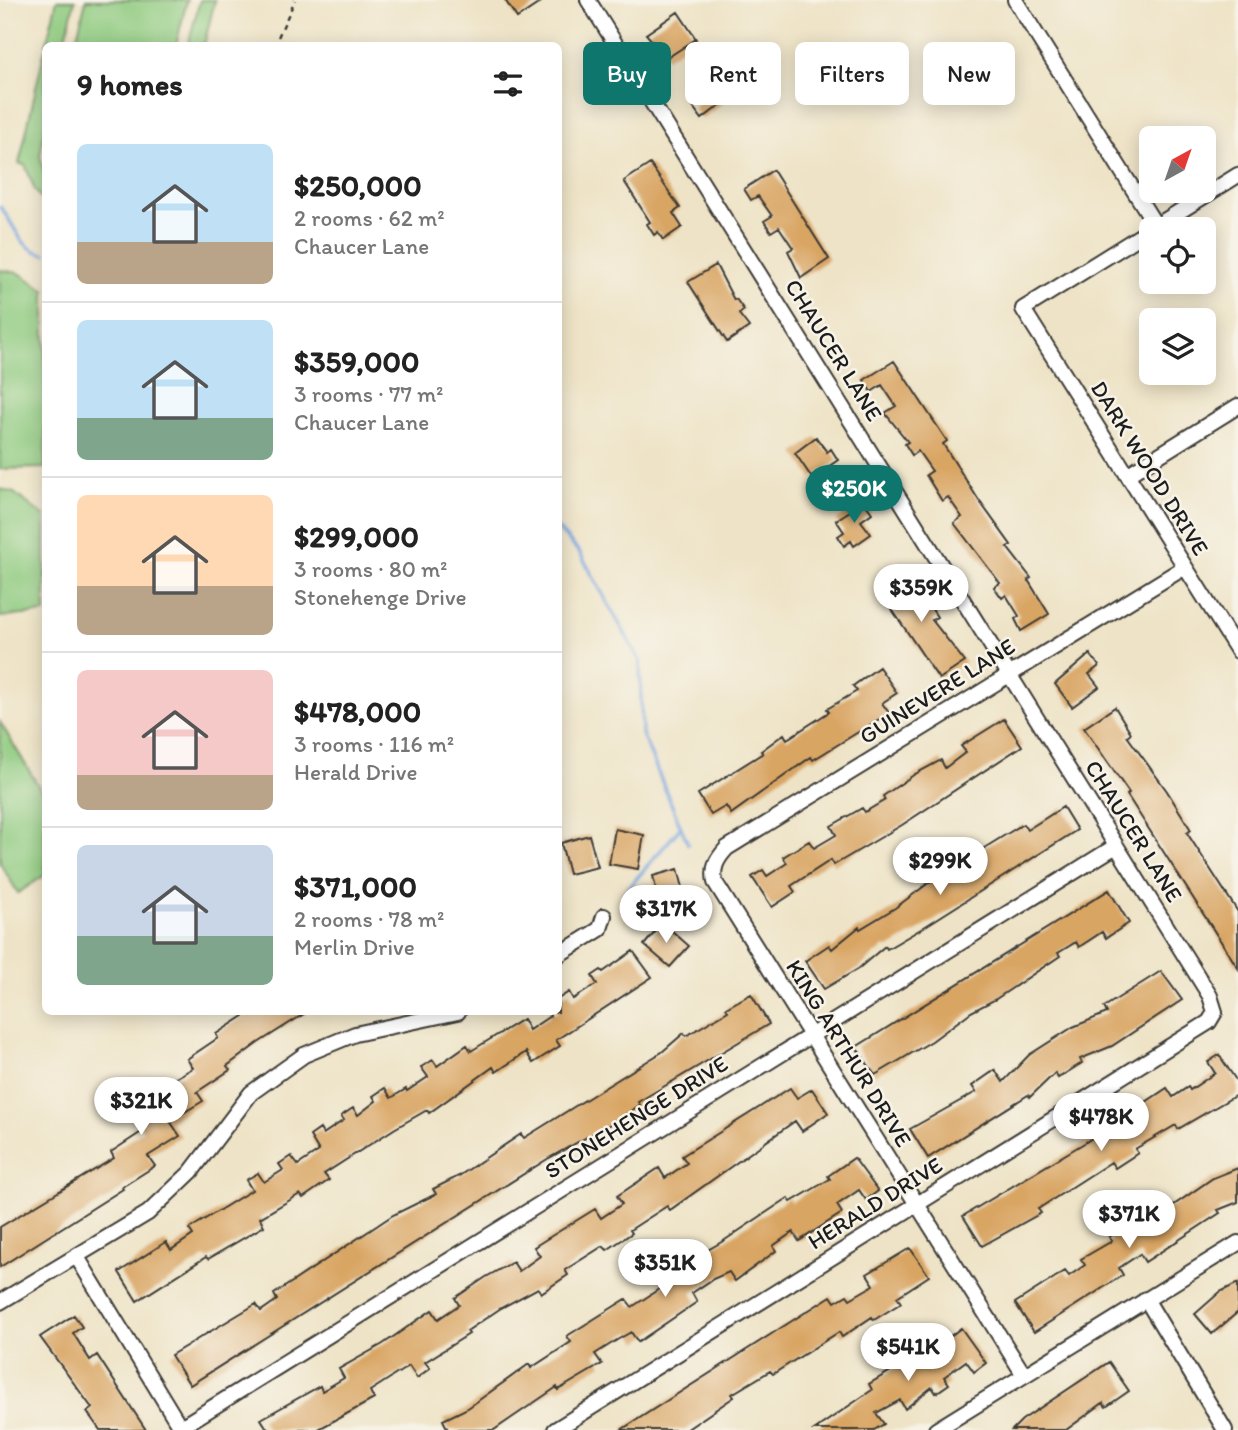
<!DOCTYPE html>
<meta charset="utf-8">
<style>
body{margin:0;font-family:Itim,sans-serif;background:#f6f6f6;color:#222;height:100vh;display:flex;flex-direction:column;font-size:26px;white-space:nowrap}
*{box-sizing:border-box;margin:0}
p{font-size:23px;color:#767676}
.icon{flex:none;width:38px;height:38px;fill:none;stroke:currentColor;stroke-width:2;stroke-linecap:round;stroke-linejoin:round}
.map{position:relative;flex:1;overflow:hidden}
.drawer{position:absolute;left:42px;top:42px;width:520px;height:973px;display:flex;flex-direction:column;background:#fff;border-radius:10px;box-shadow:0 4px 18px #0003}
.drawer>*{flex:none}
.top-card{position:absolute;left:583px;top:42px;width:550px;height:63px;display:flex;gap:14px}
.needle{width:46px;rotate:40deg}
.fabs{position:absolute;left:1139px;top:126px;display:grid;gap:14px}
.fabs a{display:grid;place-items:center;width:77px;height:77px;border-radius:10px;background:#fff;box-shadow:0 4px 18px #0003;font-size:35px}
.price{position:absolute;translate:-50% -60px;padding:0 16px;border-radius:24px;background:#fff;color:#222;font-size:23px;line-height:46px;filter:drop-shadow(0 2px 4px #0008)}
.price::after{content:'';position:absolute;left:50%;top:42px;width:21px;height:16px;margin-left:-10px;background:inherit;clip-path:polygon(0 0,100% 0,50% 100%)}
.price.current{background:#0f766e;color:#fff}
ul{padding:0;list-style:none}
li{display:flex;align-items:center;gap:21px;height:175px;padding:0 35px}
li+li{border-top:2px solid #e0e0e0}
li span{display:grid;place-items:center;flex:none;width:196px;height:140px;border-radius:10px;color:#555}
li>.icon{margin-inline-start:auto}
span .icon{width:84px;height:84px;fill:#fffc;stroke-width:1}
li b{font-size:30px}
h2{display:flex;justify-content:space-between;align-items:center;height:84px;padding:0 35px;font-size:30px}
.pill{padding:0 24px;border-radius:10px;background:#fff;box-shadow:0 4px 18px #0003;font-size:24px;line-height:63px}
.pill.current{background:#0f766e;color:#fff}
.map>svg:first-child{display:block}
</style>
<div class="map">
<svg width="1238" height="1430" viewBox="0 0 1238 1430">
<rect width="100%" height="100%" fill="#f7f3e8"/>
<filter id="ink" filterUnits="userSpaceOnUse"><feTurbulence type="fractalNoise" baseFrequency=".0143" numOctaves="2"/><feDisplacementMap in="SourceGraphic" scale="14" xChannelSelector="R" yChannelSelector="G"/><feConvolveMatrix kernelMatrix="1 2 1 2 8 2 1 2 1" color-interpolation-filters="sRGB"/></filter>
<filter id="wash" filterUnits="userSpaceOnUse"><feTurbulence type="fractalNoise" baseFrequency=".00686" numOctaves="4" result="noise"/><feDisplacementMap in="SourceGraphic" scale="28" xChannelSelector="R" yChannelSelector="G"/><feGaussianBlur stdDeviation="1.57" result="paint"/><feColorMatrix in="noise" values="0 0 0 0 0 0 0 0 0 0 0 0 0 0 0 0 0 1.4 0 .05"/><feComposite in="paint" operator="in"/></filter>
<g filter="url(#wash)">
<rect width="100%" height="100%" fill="#eee3c6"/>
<path fill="#8fcb80" stroke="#56744e" stroke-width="2" d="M57 0H75L64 45H46Z
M86 0H187L176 45H75Z
M200 0H215L204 45H188Z
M45 48 46 120 40 156 45 175V204L35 190 25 165 19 164Z
M0 270 19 273 45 290V468L0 469Z
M0 489 14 493 45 517V613L0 617Z
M0 722 45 797V875L18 893 0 863Z"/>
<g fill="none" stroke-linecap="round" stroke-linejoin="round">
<path stroke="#74a4de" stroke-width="3.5" d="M0 207C15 223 19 251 46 254
M558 529 580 553 640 661 642 734 688 844
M624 893 681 827"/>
</g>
<g id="blocks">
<path fill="#d9a563" d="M505 0H544L517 18Z
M678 12 696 39 667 58 646 34Z
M710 74 728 99 702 119 693 107 700 102 690 89Z
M650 164 680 208 673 213 682 227 663 240 658 232 654 235 647 224 650 222 624 181Z
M773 170 829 259 801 278 788 251 793 248 779 227 771 232 764 221 772 216 758 196 751 200 744 189Z
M716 265 734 300 736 299 744 310 739 314 749 327 727 342 688 282Z
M894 361 947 441 943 444 978 499 1011 545 1007 547 1031 578 1028 580 1049 614 1021 631 1015 619 1019 616 1006 595 1002 598 994 587 1000 583 954 523 962 517 948 497 942 501 926 475 932 471 918 451 912 455 905 444 908 442 885 413 896 406 882 385 871 392 864 380Z
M816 437 827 452 831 449 838 460 812 478 795 453Z
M864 502 872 513 861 521 871 534 854 546 851 541 844 546 838 536 844 532 836 520Z
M906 569 937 617 932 620 965 662 939 679 885 599 890 596 882 585Z
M1090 654 1099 666 1089 674 1099 687 1072 707 1055 684Z
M879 667 897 693 882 703 889 713 813 760 811 757 731 814 726 806 711 815 698 794 763 753 761 751 784 734 787 739 829 712 827 709 857 691 853 686Z
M1115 707 1131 733 1127 736 1167 791 1191 830 1187 833 1238 912V968L1127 795 1129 793 1084 728Z
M1004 719 1022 746 902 825 834 865 831 860 791 886 795 892 772 907 752 877 763 870 767 876 787 863 783 857 809 841 814 848 836 835 831 826 862 808 865 812 885 800 883 796 915 774 941 760 945 768 966 752 961 746Z
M1063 807 1077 830 921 929 887 949 885 946 858 969 824 989 805 961 829 945 832 949 859 927 860 929 895 908 934 879 1023 824 1027 830Z
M615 829 644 835 638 869 609 864Z
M589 835 598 867 569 874 561 843Z
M678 869 686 899 652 908 648 895 657 893 653 876Z
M1109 890 1129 923 1106 938 1102 932 1079 947 1076 942 1058 953 1060 956 996 999 971 1012 932 1041 875 1075 856 1047Z
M663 923 689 946 670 967 644 945Z
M633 951 652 977 556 1040 560 1046 533 1063 526 1052 496 1072 493 1067 429 1113 427 1110 394 1129 324 1174 329 1180 303 1198 300 1194 260 1218 264 1226 208 1259 206 1257 137 1301 119 1272 166 1242 171 1250 193 1235 189 1229 252 1190 246 1180 258 1173 264 1182 283 1170 279 1164 291 1156 298 1165 319 1151 310 1136 320 1129 323 1134 344 1120 341 1116 353 1108 358 1115 376 1101 373 1096 385 1088 391 1098 406 1089 407 1091 428 1077 421 1067 433 1060 437 1066 467 1045 471 1051 523 1019 529 1030 550 1016 548 1012H558V999L569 992 573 999 597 984 592 976 601 970 603 972Z
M1161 971 1182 1000 1112 1046 1080 1059 1082 1063 1058 1078 1055 1073 1030 1097 1028 1095 928 1158 910 1129 976 1092 972 1086 995 1070 1003 1082 1029 1055 1073 1027 1107 1013 1104 1007Z
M751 994 769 1024 638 1102 640 1105 607 1126 549 1158 190 1385 171 1355 256 1304 261 1311 277 1300 274 1294 393 1215 436 1194 433 1189 459 1176 521 1134 524 1138 662 1052 684 1033 686 1036 728 1011 726 1008Z
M250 1012H307L258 1043 227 1066 230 1070 197 1092 203 1101 170 1121 180 1136 148 1156 155 1166 122 1187 123 1189 0 1267V1227L114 1158 111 1152 143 1131 137 1121 169 1102 160 1087 193 1068 187 1059 218 1038 216 1034Z
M1219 1055 1238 1083V1094L1178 1129 1176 1125 1135 1149 1138 1153 1115 1168 1111 1162 1038 1209 1041 1213 982 1246 963 1216 1086 1142 1167 1088 1173 1097 1188 1087 1190 1090 1215 1073 1208 1062Z
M790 1088 797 1098 812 1089 828 1113 802 1131 795 1121 670 1210 667 1206 630 1230 632 1233 607 1250 603 1246 565 1270 568 1275 541 1293 538 1288 501 1308 467 1331 469 1334 425 1362 430 1368 417 1378 409 1366 370 1391 374 1399 317 1430H268L261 1419 320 1386 322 1391 344 1378 339 1369 383 1344 432 1310 438 1319 459 1305 455 1298 486 1277 513 1262 519 1271 540 1256 534 1247 545 1240 595 1209 601 1218 622 1204 617 1196 659 1168 665 1178 687 1163 682 1156Z
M854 1158 878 1191 866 1200 859 1190 837 1205 842 1213 799 1241 793 1232 773 1246 776 1251 735 1281 729 1272 713 1279 692 1293 697 1302 638 1342 631 1332 617 1340 595 1354 602 1364 558 1390 557 1387 494 1430H448L443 1420 468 1408 529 1364 531 1368 571 1342 567 1336 626 1299 632 1307 668 1283 663 1275 690 1257 692 1259 725 1240 788 1198 791 1202 830 1179 828 1176Z
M1238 1168V1202L1218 1210 1220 1213 1145 1262 1140 1254 1119 1268 1123 1275 1034 1332 1015 1303 1065 1271 1069 1276 1085 1265 1081 1259 1112 1241 1109 1237 1135 1220 1138 1224 1170 1205 1171 1207 1213 1178Z
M910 1248 929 1276 897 1297 901 1303 874 1320 872 1317 842 1337 839 1332 773 1374 770 1371 732 1394 734 1397 686 1430H621L831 1296 835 1302 847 1295 850 1299 874 1285 867 1274Z
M1238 1283V1312L1212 1334 1195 1314 1220 1292Z
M74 1315 82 1327 73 1333 90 1360 97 1355 146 1430H100L87 1412 92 1408 40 1337Z
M961 1328 986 1363 974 1372 966 1361 944 1377 949 1384 936 1393 932 1387 905 1409 900 1400 876 1413 884 1424 874 1430H814L872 1390 869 1384 926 1350 928 1353Z
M1109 1362 1129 1391 1106 1407 1103 1403 1066 1430H1012L1022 1420Z"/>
</g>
</g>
<g filter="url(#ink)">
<use href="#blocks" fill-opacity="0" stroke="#3c3a36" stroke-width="2"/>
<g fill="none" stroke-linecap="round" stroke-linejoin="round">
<defs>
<path id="minor" d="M1015 0 1156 226
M1238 175 1023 309 1238 651
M1127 475 1238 406
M558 955 600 929 604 916
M77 1257 182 1430
M1146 1299 1225 1430
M0 1302 148 1213 191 1172 251 1093 304 1055 355 1034 458 1012
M1024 1375 715 882C712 867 717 859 727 848L1185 567
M181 1427 1116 846
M555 1430 1209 1022 1215 1012 1210 996 588 0
M936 1430 1238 1243"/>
</defs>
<use href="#minor" stroke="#3c3a36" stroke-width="18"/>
<path stroke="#3c3a36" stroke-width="2.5" stroke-dasharray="5 5" stroke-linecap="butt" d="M274 46 295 0"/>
<use href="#minor" stroke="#fff" stroke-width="14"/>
</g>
</g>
<g text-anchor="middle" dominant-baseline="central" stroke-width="5" stroke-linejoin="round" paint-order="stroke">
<g font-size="23" fill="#1c1c1c" stroke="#f7f3e8">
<text transform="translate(834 350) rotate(58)">CHAUCER LANE</text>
<text transform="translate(1150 468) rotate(58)">DARK WOOD DRIVE</text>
<text transform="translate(937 691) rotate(-32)">GUINEVERE LANE</text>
<text transform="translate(1134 831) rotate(58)">CHAUCER LANE</text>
<text transform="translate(849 1053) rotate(58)">KING ARTHUR DRIVE</text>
<text transform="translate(636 1117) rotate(-32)">STONEHENGE DRIVE</text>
<text transform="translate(875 1203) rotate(-32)">HERALD DRIVE</text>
</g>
</g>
</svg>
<div class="fabs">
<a><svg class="needle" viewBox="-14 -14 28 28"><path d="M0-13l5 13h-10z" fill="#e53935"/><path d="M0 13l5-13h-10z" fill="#767676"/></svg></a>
<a><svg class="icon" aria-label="locate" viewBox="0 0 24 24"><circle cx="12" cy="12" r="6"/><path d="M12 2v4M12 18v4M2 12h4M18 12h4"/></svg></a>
<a><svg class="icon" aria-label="layers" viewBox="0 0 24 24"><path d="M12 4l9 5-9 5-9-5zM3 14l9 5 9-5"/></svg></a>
</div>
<b class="price current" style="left:854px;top:525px">$250K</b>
<b class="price" style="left:921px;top:624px">$359K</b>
<b class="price" style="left:940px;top:897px">$299K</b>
<b class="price" style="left:666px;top:945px">$317K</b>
<b class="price" style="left:141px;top:1137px">$321K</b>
<b class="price" style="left:1101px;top:1153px">$478K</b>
<b class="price" style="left:1129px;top:1250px">$371K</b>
<b class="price" style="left:665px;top:1299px">$351K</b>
<b class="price" style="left:908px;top:1383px">$541K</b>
<div class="top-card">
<a class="pill current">Buy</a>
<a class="pill">Rent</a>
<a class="pill">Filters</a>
<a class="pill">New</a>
</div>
<section class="drawer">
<h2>9 homes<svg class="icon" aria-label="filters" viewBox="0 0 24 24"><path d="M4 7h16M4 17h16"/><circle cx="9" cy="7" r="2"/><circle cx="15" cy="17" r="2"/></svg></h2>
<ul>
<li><span style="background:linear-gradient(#bfe0f5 70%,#b9a48a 0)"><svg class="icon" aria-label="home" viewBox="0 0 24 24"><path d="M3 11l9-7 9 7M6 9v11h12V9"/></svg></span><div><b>$250,000</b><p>2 rooms · 62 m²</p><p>Chaucer Lane</p></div></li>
<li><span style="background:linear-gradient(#bfe0f5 70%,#7fa58c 0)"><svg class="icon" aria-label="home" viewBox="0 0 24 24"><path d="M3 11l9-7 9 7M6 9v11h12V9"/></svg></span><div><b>$359,000</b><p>3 rooms · 77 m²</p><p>Chaucer Lane</p></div></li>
<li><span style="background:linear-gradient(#ffd9b3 65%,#b9a48a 0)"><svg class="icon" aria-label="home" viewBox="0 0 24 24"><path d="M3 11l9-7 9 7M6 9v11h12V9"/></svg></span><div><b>$299,000</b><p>3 rooms · 80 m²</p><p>Stonehenge Drive</p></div></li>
<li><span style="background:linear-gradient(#f6c9c9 75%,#b9a48a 0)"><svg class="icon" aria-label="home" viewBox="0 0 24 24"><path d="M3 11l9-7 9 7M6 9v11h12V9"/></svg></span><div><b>$478,000</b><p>3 rooms · 116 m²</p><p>Herald Drive</p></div></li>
<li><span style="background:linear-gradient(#c9d6e8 65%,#7fa58c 0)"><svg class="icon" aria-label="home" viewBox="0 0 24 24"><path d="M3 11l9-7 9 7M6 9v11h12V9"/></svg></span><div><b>$371,000</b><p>2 rooms · 78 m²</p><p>Merlin Drive</p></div></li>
</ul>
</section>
</div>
